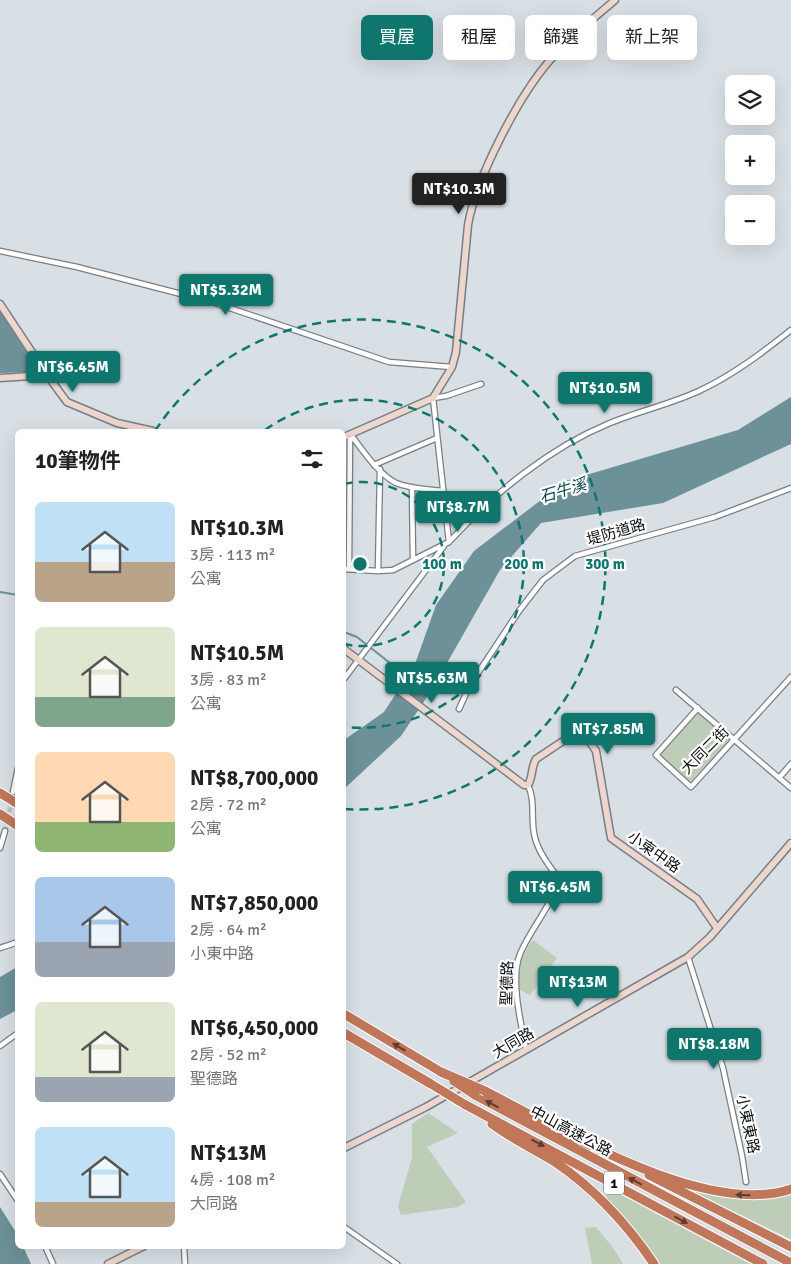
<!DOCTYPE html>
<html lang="zh-TW">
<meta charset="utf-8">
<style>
body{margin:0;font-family:Signika,"Noto Sans TC",sans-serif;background:#f2f2f2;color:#222;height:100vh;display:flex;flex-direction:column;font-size:19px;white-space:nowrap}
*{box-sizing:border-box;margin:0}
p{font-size:16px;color:#767676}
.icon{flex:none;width:28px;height:28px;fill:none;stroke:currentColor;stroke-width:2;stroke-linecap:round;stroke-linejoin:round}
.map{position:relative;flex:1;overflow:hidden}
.panel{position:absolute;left:15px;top:429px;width:331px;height:820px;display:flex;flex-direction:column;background:#fff;border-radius:8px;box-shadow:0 5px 20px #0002}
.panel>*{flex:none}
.guide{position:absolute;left:361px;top:15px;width:354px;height:45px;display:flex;gap:10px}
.buttons{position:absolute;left:725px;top:75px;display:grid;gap:10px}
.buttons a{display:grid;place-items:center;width:50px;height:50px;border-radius:8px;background:#fff;box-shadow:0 5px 20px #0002;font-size:25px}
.price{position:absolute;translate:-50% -42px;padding:0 11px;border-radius:5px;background:#0f766e;color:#fff;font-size:16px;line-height:32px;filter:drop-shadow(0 1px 2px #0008)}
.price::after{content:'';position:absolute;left:50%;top:30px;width:15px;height:11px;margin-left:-8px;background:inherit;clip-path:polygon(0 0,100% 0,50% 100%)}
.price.on{background:#222;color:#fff}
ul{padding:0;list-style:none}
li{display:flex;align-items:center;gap:15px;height:125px;padding:0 20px}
li span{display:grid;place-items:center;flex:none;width:140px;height:100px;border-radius:8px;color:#555}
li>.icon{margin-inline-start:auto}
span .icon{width:60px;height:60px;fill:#fffc;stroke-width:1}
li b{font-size:21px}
h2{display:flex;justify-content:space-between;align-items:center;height:60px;padding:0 20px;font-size:21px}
.chip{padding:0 18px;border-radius:8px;background:#fff;box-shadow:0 5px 20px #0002;font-size:18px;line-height:45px}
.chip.on{background:#0f766e;color:#fff}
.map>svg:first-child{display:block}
</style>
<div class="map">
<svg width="791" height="1264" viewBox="0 0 791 1264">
<rect width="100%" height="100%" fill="#d8dfe5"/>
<path fill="#becdb8" d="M699 712 729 741 689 783 659 754Z
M533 940 557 958 530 995 518 989C519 967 520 958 533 940Z
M428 1113 458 1133 427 1147 466 1202 458 1207 401 1215 398 1206 412 1158V1124Z
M610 1189 750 1264H656L636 1230 605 1197Z
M690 1190C724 1199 757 1204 791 1192V1239Z
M596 1227 614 1249 623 1264H592L585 1228Z"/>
<path fill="#6c9198" d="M0 311 37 368 34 372 0 373Z
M791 397V444L663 503 541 523 500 570 431 691 401 736 344 789V740L384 712 415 664 436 605 474 551 566 481 738 430Z
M17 967V1010L0 1019V977Z
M0 1207 17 1234 18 1246H23L31 1264H0Z"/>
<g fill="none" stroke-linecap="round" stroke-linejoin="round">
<path stroke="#6c9198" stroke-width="2" d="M0 592 18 595
M344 632 357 637 409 678"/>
<path stroke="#b9c0c5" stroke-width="4.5" stroke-dasharray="4.5 2" stroke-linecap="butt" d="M5 831 12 800"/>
<defs>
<path id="street" d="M0 251 77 267 212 302 389 362 452 367
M350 434C363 450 377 473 396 483 410 489 428 489 443 491
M374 465 437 438
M412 487 413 559
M449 542C493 494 549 448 610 423 639 411 671 404 699 391 733 375 762 353 791 330
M344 569 378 571 393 570 449 542 433 398 446 396 481 384
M349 569 350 434
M378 571 380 469
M344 679 444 546
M676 690 791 788
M698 708 656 755 691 787 791 677
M459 709 470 685 519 611 543 580 575 556 715 517 791 488
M779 778 791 764
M13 792 18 768
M0 848 5 831
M0 948 18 942
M688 957 723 1068 742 1156 746 1182
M0 1046 18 1033
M526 1049C521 1024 510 979 520 954 531 928 551 907 559 879 550 867 539 853 535 838 530 820 536 802 528 785
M0 1174 18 1201
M344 1227 397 1264
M45 1246 53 1264
M184 1246 185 1264"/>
<path id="secondary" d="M0 304 47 375
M0 378 47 375 67 402 117 423 153 431
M344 437 433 398 452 367 456 352 468 225C476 178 519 95 551 59 570 37 593 19 615 0
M344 649 524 785H528C533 777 531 767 536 759L581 729 596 751 611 838 697 899 717 928
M344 1148 426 1107 688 957 710 937 791 843
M108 1264 144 1246"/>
<path id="highway" d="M0 793 18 804
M0 814 18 826
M344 1014 441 1072
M344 1033 431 1084
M485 1091C561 1130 707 1218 791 1189
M475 1095 791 1263
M464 1104 763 1264
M492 1124C512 1139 534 1149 555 1162 595 1189 627 1224 654 1264
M649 1175 791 1247"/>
</defs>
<use href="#street" stroke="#787f84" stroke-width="7"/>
<use href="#secondary" stroke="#787f84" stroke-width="9"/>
<use href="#highway" stroke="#fff" stroke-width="11"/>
<use href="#street" stroke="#fff" stroke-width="4.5"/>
<use href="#secondary" stroke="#ecd6ce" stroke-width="6"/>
<use href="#highway" stroke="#c0775a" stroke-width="9"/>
<defs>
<path id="highway-bridge" d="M441 1072 485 1091
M454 1081 475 1095
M431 1084 464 1104"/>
</defs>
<use href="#highway-bridge" stroke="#fff" stroke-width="11" stroke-linecap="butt"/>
<use href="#highway-bridge" stroke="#c0775a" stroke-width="9"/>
</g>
<defs><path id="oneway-solid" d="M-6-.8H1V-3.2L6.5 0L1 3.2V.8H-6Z" transform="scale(1.25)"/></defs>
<g fill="#5d3d31">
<use href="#oneway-solid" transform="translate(399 1047) rotate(-149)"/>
<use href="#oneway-solid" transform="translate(492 1104) rotate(-152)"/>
<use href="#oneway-solid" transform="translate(538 1143) rotate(28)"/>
<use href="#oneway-solid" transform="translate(635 1181) rotate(-152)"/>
<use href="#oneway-solid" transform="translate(743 1195) rotate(-178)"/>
<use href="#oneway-solid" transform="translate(681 1220) rotate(28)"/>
</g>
<g fill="none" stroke="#0f766e" stroke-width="2.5" stroke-dasharray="9 6">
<path d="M344 484A82 82 0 1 1 344 644"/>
<path d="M265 430A164 164 0 1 1 344 727"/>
<path d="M155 431A245 245 0 1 1 345 809"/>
</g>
<g text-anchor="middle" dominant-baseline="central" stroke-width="4.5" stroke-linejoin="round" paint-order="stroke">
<rect fill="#fff" stroke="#555658" stroke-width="1" x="604" y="1171.5" width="20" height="23" rx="4"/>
<g font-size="14" font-weight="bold" fill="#0c0e10">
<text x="614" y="1183">1</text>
</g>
<g font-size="15" fill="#0c0e10" stroke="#fff">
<text transform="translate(616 532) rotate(-16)">堤防道路</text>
<text transform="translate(705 750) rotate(-45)">大同二街</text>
<text transform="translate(654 852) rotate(35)">小東中路</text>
<text transform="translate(507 983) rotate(-88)">聖德路</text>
<text transform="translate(513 1043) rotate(-30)">大同路</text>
<text transform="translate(748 1124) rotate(78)">小東東路</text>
<text transform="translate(571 1131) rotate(28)">中山高速公路</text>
</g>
<g font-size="16" font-style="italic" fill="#0d474f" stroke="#fff">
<text transform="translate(563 491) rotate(-17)">石牛溪</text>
</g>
</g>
<circle cx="360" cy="564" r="8" fill="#0f766e" stroke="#fff" stroke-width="2.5"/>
<g font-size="15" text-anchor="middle" font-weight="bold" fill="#0f766e" stroke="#fff" stroke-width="4.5" stroke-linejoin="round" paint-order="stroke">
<text x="442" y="569">100 m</text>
<text x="524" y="569">200 m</text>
<text x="605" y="569">300 m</text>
</g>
</svg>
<div class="buttons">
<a><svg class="icon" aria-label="layers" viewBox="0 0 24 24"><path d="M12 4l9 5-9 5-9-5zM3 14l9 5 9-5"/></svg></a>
<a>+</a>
<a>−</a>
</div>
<b class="price on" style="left:459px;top:215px">NT$10.3M</b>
<b class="price" style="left:226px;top:316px">NT$5.32M</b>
<b class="price" style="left:73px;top:393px">NT$6.45M</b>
<b class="price" style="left:605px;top:414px">NT$10.5M</b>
<b class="price" style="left:458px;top:533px">NT$8.7M</b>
<b class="price" style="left:432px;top:704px">NT$5.63M</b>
<b class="price" style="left:608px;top:755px">NT$7.85M</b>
<b class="price" style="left:555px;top:913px">NT$6.45M</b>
<b class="price" style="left:578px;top:1008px">NT$13M</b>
<b class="price" style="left:714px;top:1070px">NT$8.18M</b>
<div class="guide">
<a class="chip on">買屋</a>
<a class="chip">租屋</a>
<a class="chip">篩選</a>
<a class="chip">新上架</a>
</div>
<section class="panel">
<h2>10筆物件<svg class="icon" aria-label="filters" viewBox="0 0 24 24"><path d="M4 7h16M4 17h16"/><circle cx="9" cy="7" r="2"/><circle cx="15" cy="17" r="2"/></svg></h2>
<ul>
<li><span style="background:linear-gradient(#bfe0f5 60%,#b9a48a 0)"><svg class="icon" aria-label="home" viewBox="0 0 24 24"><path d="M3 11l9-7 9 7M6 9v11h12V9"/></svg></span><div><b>NT$10.3M</b><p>3房 · 113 m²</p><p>公寓</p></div></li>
<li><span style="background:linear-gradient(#dfe7d0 70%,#7fa58c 0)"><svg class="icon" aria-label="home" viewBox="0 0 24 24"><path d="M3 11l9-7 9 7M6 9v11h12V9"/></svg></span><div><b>NT$10.5M</b><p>3房 · 83 m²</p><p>公寓</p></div></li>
<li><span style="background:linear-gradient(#ffd9b3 70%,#8fb573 0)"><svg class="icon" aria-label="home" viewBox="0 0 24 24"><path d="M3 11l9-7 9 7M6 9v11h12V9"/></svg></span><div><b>NT$8,700,000</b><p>2房 · 72 m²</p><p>公寓</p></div></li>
<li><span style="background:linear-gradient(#a9c7e8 65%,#9aa5b1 0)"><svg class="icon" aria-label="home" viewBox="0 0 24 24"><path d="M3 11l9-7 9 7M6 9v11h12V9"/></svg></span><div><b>NT$7,850,000</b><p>2房 · 64 m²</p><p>小東中路</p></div></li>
<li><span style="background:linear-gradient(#dfe7d0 75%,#9aa5b1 0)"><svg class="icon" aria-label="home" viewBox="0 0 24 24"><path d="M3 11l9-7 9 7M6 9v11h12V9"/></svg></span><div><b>NT$6,450,000</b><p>2房 · 52 m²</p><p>聖德路</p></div></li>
<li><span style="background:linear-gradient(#bfe0f5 75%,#b9a48a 0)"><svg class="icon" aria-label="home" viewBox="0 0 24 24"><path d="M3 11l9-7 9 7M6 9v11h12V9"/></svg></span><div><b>NT$13M</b><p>4房 · 108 m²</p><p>大同路</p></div></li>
</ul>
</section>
</div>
